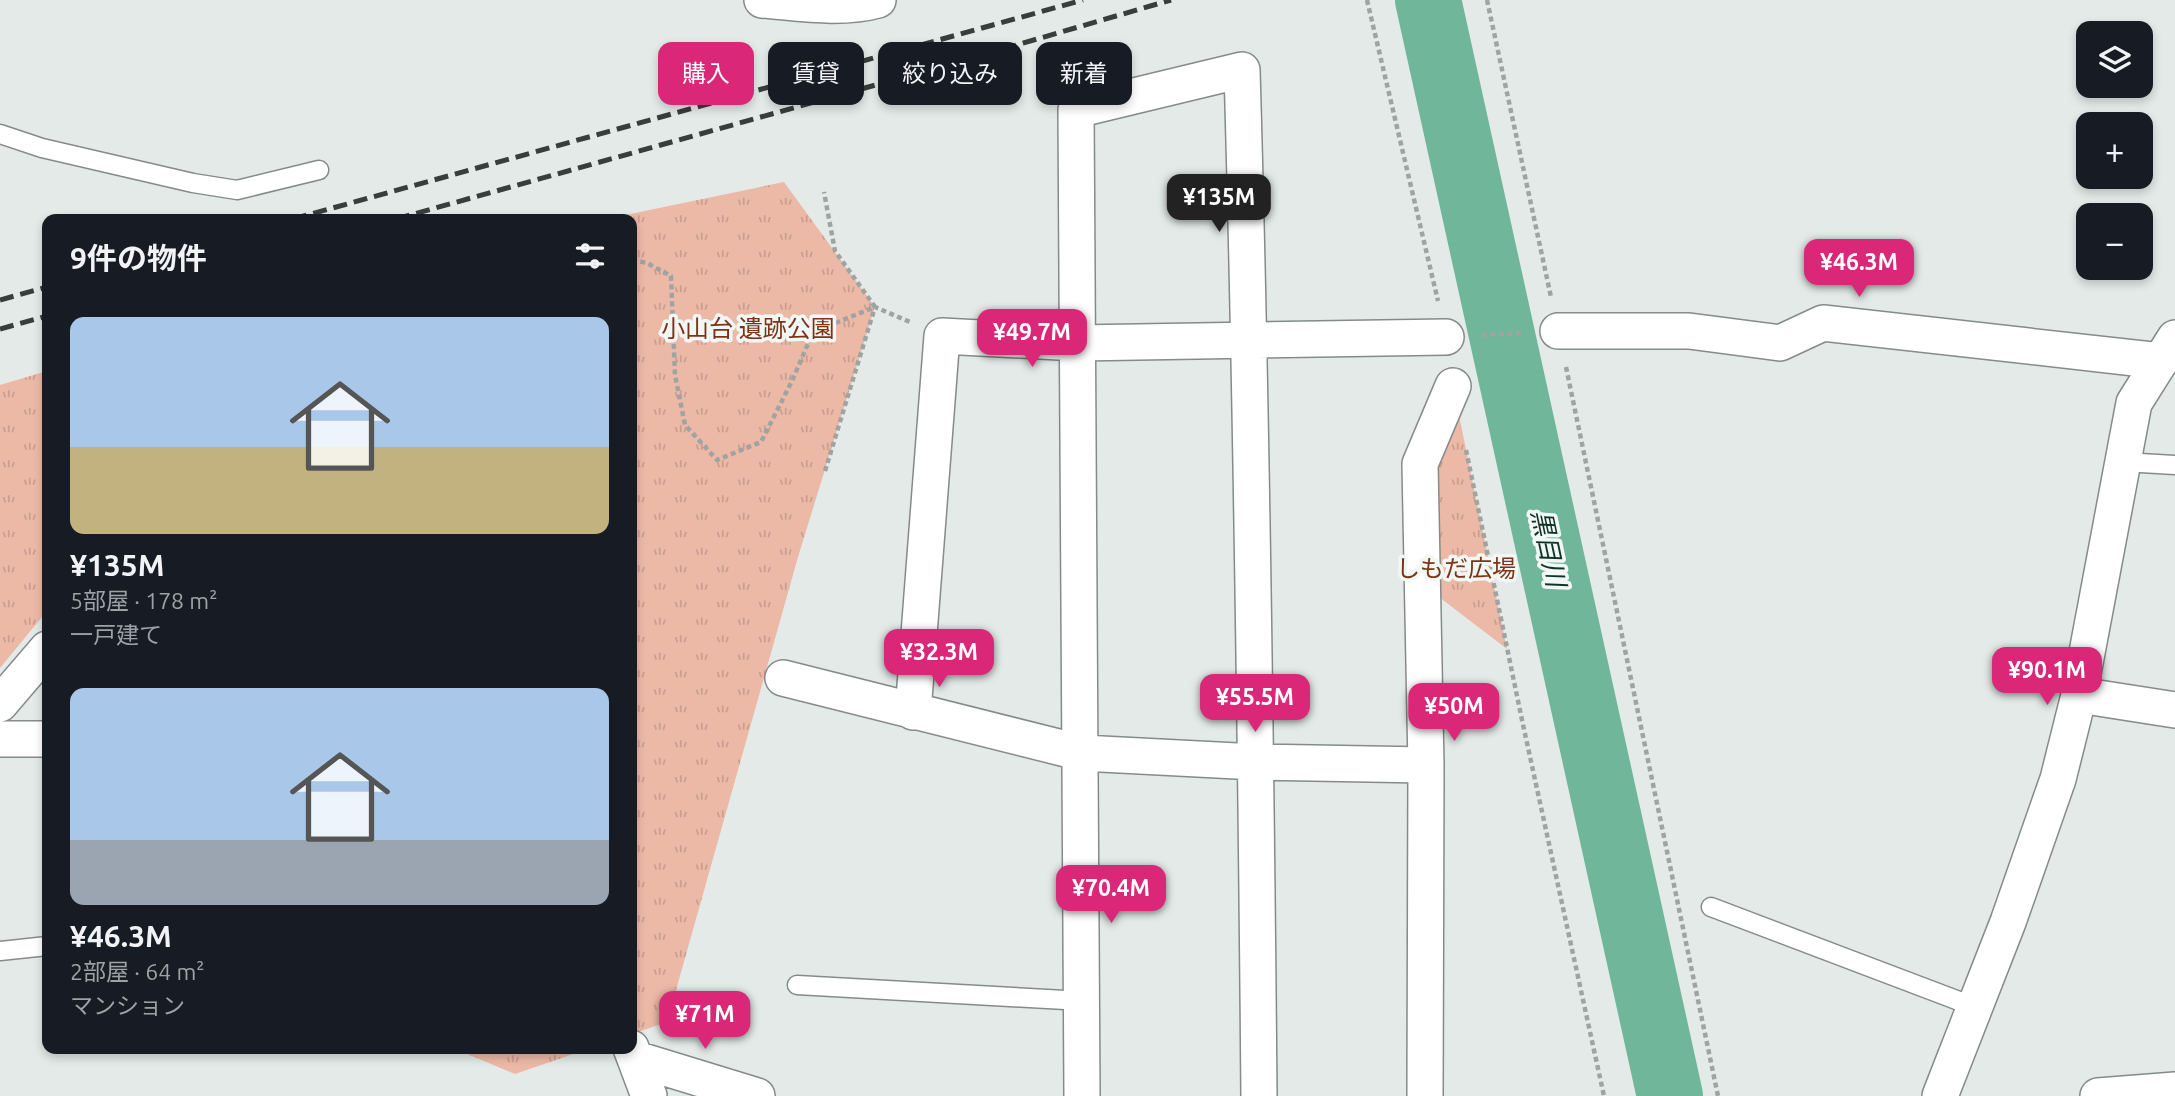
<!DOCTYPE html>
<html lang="ja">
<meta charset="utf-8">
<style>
body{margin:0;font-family:Ubuntu,"Noto Sans JP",sans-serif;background:#242831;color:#f1f3f6;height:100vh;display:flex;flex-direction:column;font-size:26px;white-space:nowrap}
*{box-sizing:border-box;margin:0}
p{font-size:23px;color:#9ea1a6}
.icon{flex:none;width:38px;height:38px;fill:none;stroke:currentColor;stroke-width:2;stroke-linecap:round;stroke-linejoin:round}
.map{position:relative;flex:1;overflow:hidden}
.side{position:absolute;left:42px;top:214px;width:595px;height:840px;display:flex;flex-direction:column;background:#171b24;border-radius:14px;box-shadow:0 4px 10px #0003}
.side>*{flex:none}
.hud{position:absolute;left:658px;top:42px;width:665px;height:63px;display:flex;gap:14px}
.tools{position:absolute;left:2076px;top:21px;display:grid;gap:14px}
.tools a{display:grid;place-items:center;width:77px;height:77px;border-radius:14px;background:#171b24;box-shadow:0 4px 10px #0003;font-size:35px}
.price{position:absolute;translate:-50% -60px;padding:0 16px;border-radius:14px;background:#db2777;color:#fff;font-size:23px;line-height:46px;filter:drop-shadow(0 2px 4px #0008)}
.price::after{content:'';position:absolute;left:50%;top:42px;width:21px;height:16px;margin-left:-10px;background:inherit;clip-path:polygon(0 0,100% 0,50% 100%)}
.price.current{background:#222;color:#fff}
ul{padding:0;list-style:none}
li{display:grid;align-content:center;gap:14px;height:371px;padding:0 28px}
li span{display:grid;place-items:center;height:217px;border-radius:14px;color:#555}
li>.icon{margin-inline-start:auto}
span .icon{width:126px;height:126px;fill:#fffc;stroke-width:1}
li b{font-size:30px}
h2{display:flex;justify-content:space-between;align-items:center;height:84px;padding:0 28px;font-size:30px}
.pill{padding:0 24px;border-radius:14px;background:#171b24;box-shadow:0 4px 10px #0003;font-size:24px;line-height:63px}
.pill.current{background:#db2777;color:#fff}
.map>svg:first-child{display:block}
</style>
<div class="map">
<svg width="2175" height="1096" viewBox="0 0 2175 1096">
<defs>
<pattern id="park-tufts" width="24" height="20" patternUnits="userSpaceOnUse" patternTransform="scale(1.75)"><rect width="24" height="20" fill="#edb9a7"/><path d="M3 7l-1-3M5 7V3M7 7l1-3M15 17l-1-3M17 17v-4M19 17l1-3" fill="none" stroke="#ca9e8f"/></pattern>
</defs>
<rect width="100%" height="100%" fill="#e3eae7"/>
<path fill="url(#park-tufts)" d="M784 182 875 307 798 557 667 1022 632 1034V219H606Z
M47 371V611L0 668V385Z
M1453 386 1507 649 1422 584 1420 464Z
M453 1048H591L515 1074Z"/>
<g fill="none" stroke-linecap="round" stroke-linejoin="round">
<path stroke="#6fb69b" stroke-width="66" d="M1428 0 1670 1096"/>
<defs>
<path id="service" d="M0 134 42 148 193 183 237 190 319 170
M2123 462 2175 465
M1711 907 1975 1007
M0 951 47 946
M797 985 1083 1001"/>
<path id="minor" d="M762 0C800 3 841 10 878 0
M1558 331H1689L1780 343 1823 323 2161 361
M783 678 1082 753 1256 762 1426 765
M2079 695 2175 710
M0 704 47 649
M913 712 942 336 1078 343 1446 337
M0 739H47
M631 1048 649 1096
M636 1059 757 1096
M1082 1096 1076 110 1242 70C1252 412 1256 754 1259 1096
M1425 1096 1426 765 1420 464 1453 386
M1940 1096 2008 922 2058 779 2079 695 2134 403 2175 338
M2098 1096 2175 1090"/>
</defs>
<use href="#service" stroke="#848b88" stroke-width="21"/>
<use href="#minor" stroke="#848b88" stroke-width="38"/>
<path stroke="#9fa4a2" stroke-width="4.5" stroke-dasharray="5 3.5" stroke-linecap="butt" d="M1367 0 1438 301
M1487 0 1551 297
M632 260 647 263 671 276 675 375 685 425 717 460 761 442 792 381 813 332 875 307 835 251 824 192
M1482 335 1522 333
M1566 367 1718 1096
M1466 450 1522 720 1604 1096
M825 471 875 307 910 322"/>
<use href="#service" stroke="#fff" stroke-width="18"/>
<use href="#minor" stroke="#fff" stroke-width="35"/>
<path stroke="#393d3b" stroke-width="5" stroke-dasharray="14 7" stroke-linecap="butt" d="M293 219 1083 0
M396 219 965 60 1171 0
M0 300 47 287
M0 329 47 316"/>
</g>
<g text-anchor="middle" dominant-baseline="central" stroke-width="7" stroke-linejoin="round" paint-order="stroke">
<g font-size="24" fill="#7e3216" stroke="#f0f7f4">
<text x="748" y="328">小山台 遺跡公園</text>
<text x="1456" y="568">しもだ広場</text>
</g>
<g font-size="26" font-style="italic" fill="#113327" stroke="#f0f7f4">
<text transform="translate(1549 548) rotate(78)">黒目川</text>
</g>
</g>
</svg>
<div class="tools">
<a><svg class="icon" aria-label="layers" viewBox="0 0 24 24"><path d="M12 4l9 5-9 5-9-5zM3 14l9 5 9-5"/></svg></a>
<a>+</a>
<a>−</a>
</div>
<b class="price current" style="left:1219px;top:234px">¥135M</b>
<b class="price" style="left:1859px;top:299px">¥46.3M</b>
<b class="price" style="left:1032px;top:369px">¥49.7M</b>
<b class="price" style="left:939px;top:689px">¥32.3M</b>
<b class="price" style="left:2047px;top:707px">¥90.1M</b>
<b class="price" style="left:1255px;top:734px">¥55.5M</b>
<b class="price" style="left:1454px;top:743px">¥50M</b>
<b class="price" style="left:1111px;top:925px">¥70.4M</b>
<b class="price" style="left:705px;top:1051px">¥71M</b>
<div class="hud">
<a class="pill current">購入</a>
<a class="pill">賃貸</a>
<a class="pill">絞り込み</a>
<a class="pill">新着</a>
</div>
<section class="side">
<h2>9件の物件<svg class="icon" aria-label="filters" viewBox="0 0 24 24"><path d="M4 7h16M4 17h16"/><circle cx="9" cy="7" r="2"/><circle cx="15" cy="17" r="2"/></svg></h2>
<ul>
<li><span style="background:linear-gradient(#a9c7e8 60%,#c2b280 0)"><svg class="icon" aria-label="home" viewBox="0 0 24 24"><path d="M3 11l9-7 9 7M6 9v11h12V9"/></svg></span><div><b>¥135M</b><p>5部屋 · 178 m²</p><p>一戸建て</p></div></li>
<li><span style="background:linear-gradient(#a9c7e8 70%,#9aa5b1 0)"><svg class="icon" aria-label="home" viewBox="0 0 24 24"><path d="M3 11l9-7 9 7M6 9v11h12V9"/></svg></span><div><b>¥46.3M</b><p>2部屋 · 64 m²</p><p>マンション</p></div></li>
</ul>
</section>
</div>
